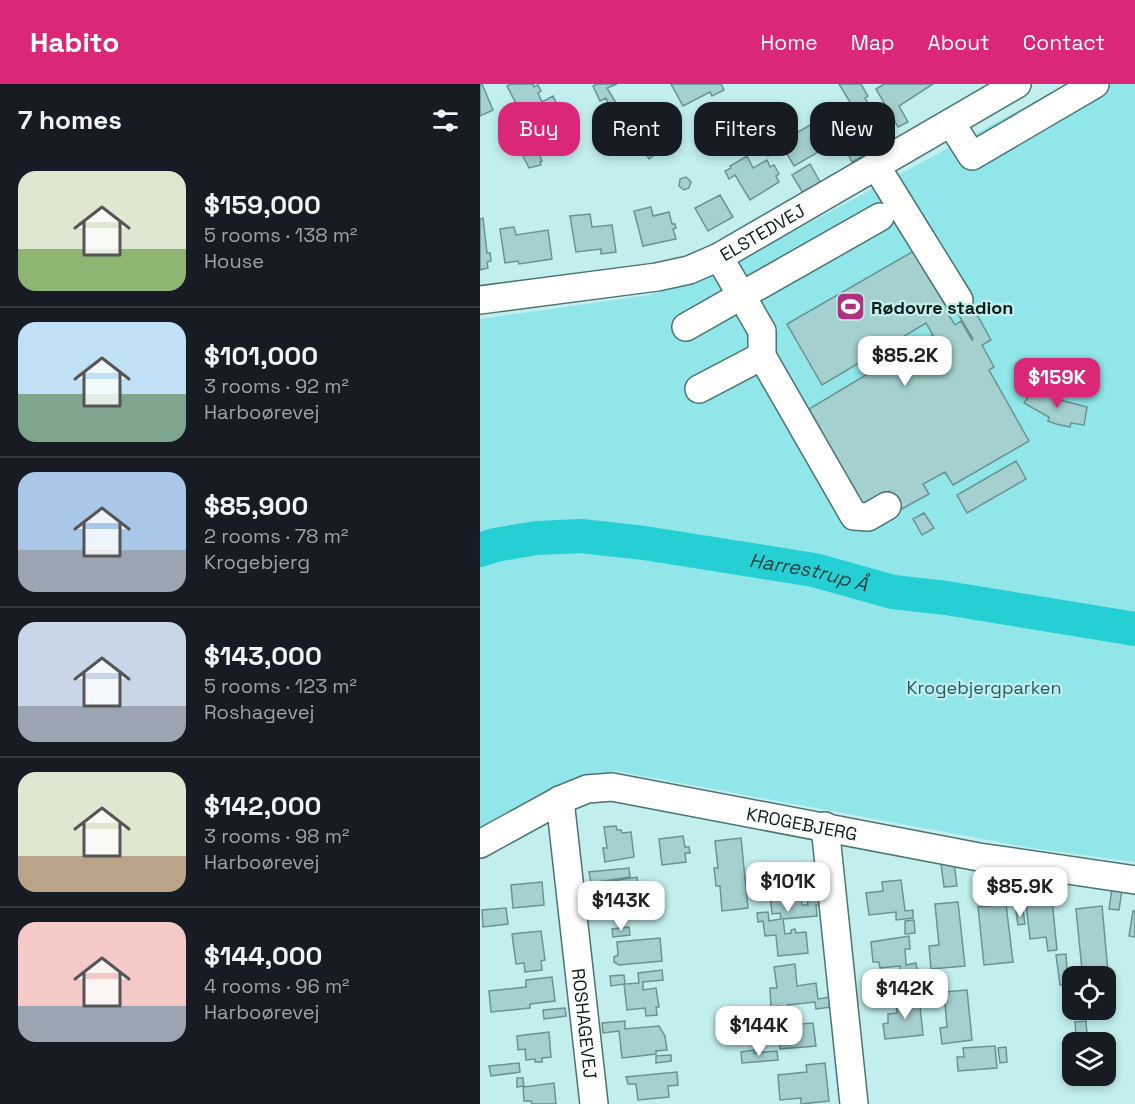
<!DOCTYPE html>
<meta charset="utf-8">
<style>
body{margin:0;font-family:"Space Grotesk",sans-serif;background:#20242c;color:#f1f3f6;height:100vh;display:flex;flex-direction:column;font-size:22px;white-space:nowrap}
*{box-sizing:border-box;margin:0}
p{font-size:20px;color:#9ea1a6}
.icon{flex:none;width:33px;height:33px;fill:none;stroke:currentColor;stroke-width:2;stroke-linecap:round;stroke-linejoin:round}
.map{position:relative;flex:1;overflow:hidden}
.drawer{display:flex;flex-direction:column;background:#171b24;width:480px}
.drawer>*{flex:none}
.guide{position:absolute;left:18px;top:18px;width:546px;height:54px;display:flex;gap:12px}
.controls{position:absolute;left:582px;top:882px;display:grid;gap:12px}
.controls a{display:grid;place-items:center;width:54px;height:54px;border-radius:12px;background:#171b24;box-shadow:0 3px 9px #0003;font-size:30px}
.price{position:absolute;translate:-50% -51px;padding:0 14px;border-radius:12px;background:#fff;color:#222;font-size:20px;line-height:39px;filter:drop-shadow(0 2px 3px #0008)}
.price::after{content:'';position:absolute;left:50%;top:36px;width:18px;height:14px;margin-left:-9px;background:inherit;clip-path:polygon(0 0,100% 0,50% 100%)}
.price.active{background:#db2777;color:#fff}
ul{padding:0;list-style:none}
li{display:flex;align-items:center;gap:18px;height:150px;padding:0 18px}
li+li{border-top:2px solid #363941}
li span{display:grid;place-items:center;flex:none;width:168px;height:120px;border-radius:18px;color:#555}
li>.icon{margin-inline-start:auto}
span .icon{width:72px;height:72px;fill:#fffc;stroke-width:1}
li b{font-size:26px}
h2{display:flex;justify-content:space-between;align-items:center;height:72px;padding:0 18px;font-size:26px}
.tag{padding:0 21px;border-radius:18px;background:#171b24;box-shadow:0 3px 9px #0003;font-size:21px;line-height:54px}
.tag.active{background:#db2777;color:#fff}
header{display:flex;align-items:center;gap:36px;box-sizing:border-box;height:84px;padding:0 30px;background:#db2777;color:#fff}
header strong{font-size:28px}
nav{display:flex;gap:33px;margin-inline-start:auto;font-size:21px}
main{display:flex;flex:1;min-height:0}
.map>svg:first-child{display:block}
</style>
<header>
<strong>Habito</strong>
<nav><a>Home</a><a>Map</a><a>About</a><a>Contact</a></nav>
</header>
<main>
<section class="drawer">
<h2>7 homes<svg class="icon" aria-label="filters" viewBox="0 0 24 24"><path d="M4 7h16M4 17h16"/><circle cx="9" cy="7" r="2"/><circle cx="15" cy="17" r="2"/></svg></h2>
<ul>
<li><span style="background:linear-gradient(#dfe7d0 65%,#8fb573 0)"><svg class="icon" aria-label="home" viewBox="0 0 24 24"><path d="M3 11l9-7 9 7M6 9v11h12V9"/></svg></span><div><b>$159,000</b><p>5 rooms · 138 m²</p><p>House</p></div></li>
<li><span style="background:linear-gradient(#bfe0f5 60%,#7fa58c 0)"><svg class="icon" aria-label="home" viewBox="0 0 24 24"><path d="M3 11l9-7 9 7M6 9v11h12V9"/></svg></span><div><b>$101,000</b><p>3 rooms · 92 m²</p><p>Harboørevej</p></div></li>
<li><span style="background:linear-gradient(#a9c7e8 65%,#9aa5b1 0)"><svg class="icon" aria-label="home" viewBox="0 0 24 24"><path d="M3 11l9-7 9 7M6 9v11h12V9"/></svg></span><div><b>$85,900</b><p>2 rooms · 78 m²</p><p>Krogebjerg</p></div></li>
<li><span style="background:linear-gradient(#c9d6e8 70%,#9aa5b1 0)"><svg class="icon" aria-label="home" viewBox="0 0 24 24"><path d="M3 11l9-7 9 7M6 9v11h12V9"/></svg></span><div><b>$143,000</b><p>5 rooms · 123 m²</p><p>Roshagevej</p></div></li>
<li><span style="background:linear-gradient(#dfe7d0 70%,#b9a48a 0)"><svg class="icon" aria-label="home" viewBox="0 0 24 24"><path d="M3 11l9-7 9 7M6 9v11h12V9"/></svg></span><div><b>$142,000</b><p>3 rooms · 98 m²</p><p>Harboørevej</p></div></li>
<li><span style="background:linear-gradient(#f6c9c9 70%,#9aa5b1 0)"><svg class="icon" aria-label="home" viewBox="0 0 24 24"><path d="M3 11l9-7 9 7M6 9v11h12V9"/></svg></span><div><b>$144,000</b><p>4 rooms · 96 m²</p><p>Harboørevej</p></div></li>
</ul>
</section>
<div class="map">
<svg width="655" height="1020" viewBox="0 0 655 1020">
<rect width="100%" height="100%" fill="#c2eeee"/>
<path fill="#90e6e8" d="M588 0H655V778L551 764 136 687 91 695 59 710 0 744V235L169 211 221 197Z"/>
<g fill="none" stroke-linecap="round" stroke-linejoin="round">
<path stroke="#24d0d4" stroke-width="34" id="s1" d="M0 466 15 461 57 454 101 452 164 459 334 486 413 508 466 514 655 545"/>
</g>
<path fill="#a5d0d0" stroke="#6a9393" stroke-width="1.5" d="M2 0 13 26 0 32V1Z
M31 0H53L54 3 58 1 61 7 58 9 62 18 73 12 81 29 70 35 62 18 50 24 53 30 42 36 41 29 27 2Z
M117 0H137L127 4 136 19 129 22 126 14 120 17 113 2Z
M191 0H241L244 6 232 12 230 8 203 22Z
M359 0H381L388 12 385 14 397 34 369 51 368 49 363 52 354 36 359 34 355 27 370 18Z
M404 0H453L419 22 428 38 418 43 396 5Z
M346 21 349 25 346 27 352 38 349 40 339 25Z
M332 40 334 42 337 40 347 63 314 82 300 58Z
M286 49 297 67 288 72 278 55Z
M372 51 383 72 372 78 362 59 364 58 363 55Z
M163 54 173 72 169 75 158 57Z
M53 58 62 77 60 78 61 81 49 84 39 64Z
M267 72 273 84 287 76 290 83 294 81 299 90 296 92 299 98 270 116 255 91 249 95 245 87 251 84 250 82Z
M330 80 340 98 323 109 312 91Z
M206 93 211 98 209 104 204 106 199 102 200 95Z
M240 111 253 133 228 147 215 124Z
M171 123 173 132 189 128 192 140H195L196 144 193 145 196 155 163 162 154 127Z
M110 130 112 143 132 141 136 168 121 170V165L96 168 90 132Z
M3 134 7 169H10L11 177 7 178 8 184 0 186V135Z
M34 143 36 151 68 146 72 175 39 180 38 177 25 179 20 145Z
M439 164 474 226 468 230 475 241 481 237 492 256 493 255 477 228 491 220 511 256 502 261 514 283 509 286 549 357 473 401 465 388 443 400 449 410 420 426 409 407 379 424 336 348 341 346 329 325 453 251 446 239 342 301 307 240Z
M555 303 580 316 607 323 604 341 591 339 590 343 576 340 568 337 569 333 544 319Z
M536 377 546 395 487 429 477 411Z
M444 429 454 444 442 451 433 435Z
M136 742 137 746H141L142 749 151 748 154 773 125 778 123 764H127L124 743Z
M203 752 205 763H209L210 769H205L206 778 182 781 179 755Z
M261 754 268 824 242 827 240 802H236L234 784H238L235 757Z
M474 779 477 802 464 803 461 780Z
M149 784 150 793 111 799 109 788Z
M316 785 322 821H328L327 815 340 814 341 821H336L337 832 303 835 305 850 311 849V846L315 845 316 849 326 848 328 869 298 872 296 851 285 852 283 837 278 838 277 829 288 828 289 837 301 835 300 829 292 830 289 801 296 800 295 787Z
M157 793 159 807 174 806 175 815 161 817 162 829 139 832 136 822H132L131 813 110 815 108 801Z
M421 796 425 827 433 826V834L416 836V828L389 831 386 809 403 807 402 798Z
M62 798 64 821 33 824 31 801Z
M632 805 642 806 639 826 629 825Z
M564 812 565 816H572L577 866 568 867 566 853 550 855 546 819 553 818 552 814Z
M478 818 485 882 451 885 449 862 459 861 455 820Z
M526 820 533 878 504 881 498 823Z
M622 822 629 898H626V892H595L594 887 602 886 596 825Z
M26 824 28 840 3 843 2 826Z
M536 827H543L545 840 538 841Z
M653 827H655V853L649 852Z
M434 836 435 849 425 850V837Z
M149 843 150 851 133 853 132 845Z
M61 847 65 876 61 877 62 886 45 888 44 879 36 880 32 850Z
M429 852 430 865H425L426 881 436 879 438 892 421 894 420 882 400 884 399 878H393L391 858Z
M180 854 182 877 139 881 134 878V873L138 871 137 858Z
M586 870 588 900 580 901 576 871Z
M315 880 317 902 336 899 338 915 350 913 351 923 336 925 335 918 308 921 309 925 298 926V922L291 923 290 904H297L294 883Z
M182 886 183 896 163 898V906L176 904 179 923H176L177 931 166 932 165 924 147 926 144 900 131 902 130 892 144 891 145 900 159 899 158 889Z
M72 893 75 917 50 920V924L11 928 9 907 46 903V896Z
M443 898 445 908 434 909 433 899Z
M487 906 492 956 462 960 460 944 467 943 464 908Z
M439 912 443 951 405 955 403 940 408 939V930L417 929 416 915Z
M85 924 86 932 64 935 63 926Z
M308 936V941L333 939 336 962 300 965 298 937Z
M145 937V945L179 942 185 952 187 966 176 967V970L142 974 139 947 123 949 122 939Z
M606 937 607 951 596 952 595 938Z
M69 948 71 973 62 974V978H55V975L46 976 45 965 38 966 37 952Z
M515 962 517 984 478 987 477 973H484L483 964Z
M526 963 527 978 520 979 518 964Z
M274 966V969L297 967 298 976 262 979 261 968Z
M191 971V977L176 979V972Z
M39 979 40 988 11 992 9 982Z
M345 979 349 1017 321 1020V1014L300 1016 298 991 327 988 326 981Z
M197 988 198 1001 188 1002 189 1013 158 1016 156 1000H148L146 993Z
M37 994H43L44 1003 74 999 76 1020H52L51 1017H44L43 1002 37 1003Z"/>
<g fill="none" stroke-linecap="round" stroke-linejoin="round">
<defs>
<g id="minor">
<path d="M471 39 492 72 615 0"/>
<path d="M396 82 479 216"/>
<path d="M239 173 282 247V272L374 432 388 433 407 422"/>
<path id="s2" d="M0 216 177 193 209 186 239 173 537 0"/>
<path d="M206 243 400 133"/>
<path d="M219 305 282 272"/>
<path id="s3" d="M80 716 114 1020"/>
<path d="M345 742 374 1020"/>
<path id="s4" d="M0 760 80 716 107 705 132 703 499 773 655 796"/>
</g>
</defs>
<use href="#minor" stroke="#4b7474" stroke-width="30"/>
<use href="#minor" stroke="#fff" stroke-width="27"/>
</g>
<defs>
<symbol id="stadium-square" viewBox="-11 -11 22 22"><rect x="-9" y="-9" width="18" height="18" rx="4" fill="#af307e" stroke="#c2eeee"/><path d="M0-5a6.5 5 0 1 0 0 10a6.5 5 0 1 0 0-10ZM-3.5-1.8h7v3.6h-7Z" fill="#fff"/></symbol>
</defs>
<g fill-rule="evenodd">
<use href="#stadium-square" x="354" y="206" width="33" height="33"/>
</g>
<g text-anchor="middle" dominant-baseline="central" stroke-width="4.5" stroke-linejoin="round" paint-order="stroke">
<g font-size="18" fill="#0d1e1e" stroke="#c2eeee">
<text stroke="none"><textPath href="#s2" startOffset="294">ELSTEDVEJ</textPath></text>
<text stroke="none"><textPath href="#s4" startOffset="339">KROGEBJERG</textPath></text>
<text stroke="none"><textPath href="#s3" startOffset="225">ROSHAGEVEJ</textPath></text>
</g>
<g font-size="18" font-weight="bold" fill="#0d1e1e" stroke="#c2eeee" text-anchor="start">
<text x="391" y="223">Rødovre stadion</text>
</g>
<g font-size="18" fill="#1e5e5f" stroke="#c2eeee">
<text x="504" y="603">Krogebjergparken</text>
</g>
<g font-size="20" font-style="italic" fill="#294344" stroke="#c2eeee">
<text stroke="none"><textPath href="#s1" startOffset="333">Harrestrup Å</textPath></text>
</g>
</g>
</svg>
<div class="controls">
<a><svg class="icon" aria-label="locate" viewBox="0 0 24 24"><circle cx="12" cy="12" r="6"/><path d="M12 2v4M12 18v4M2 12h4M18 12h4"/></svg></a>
<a><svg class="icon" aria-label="layers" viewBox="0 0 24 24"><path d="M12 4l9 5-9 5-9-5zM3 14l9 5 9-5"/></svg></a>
</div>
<b class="price" style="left:425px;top:303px">$85.2K</b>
<b class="price active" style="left:577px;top:325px">$159K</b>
<b class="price" style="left:308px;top:829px">$101K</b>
<b class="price" style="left:540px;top:834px">$85.9K</b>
<b class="price" style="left:141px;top:848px">$143K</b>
<b class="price" style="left:425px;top:936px">$142K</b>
<b class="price" style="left:279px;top:973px">$144K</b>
<div class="guide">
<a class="tag active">Buy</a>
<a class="tag">Rent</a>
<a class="tag">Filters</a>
<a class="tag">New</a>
</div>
</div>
</main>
